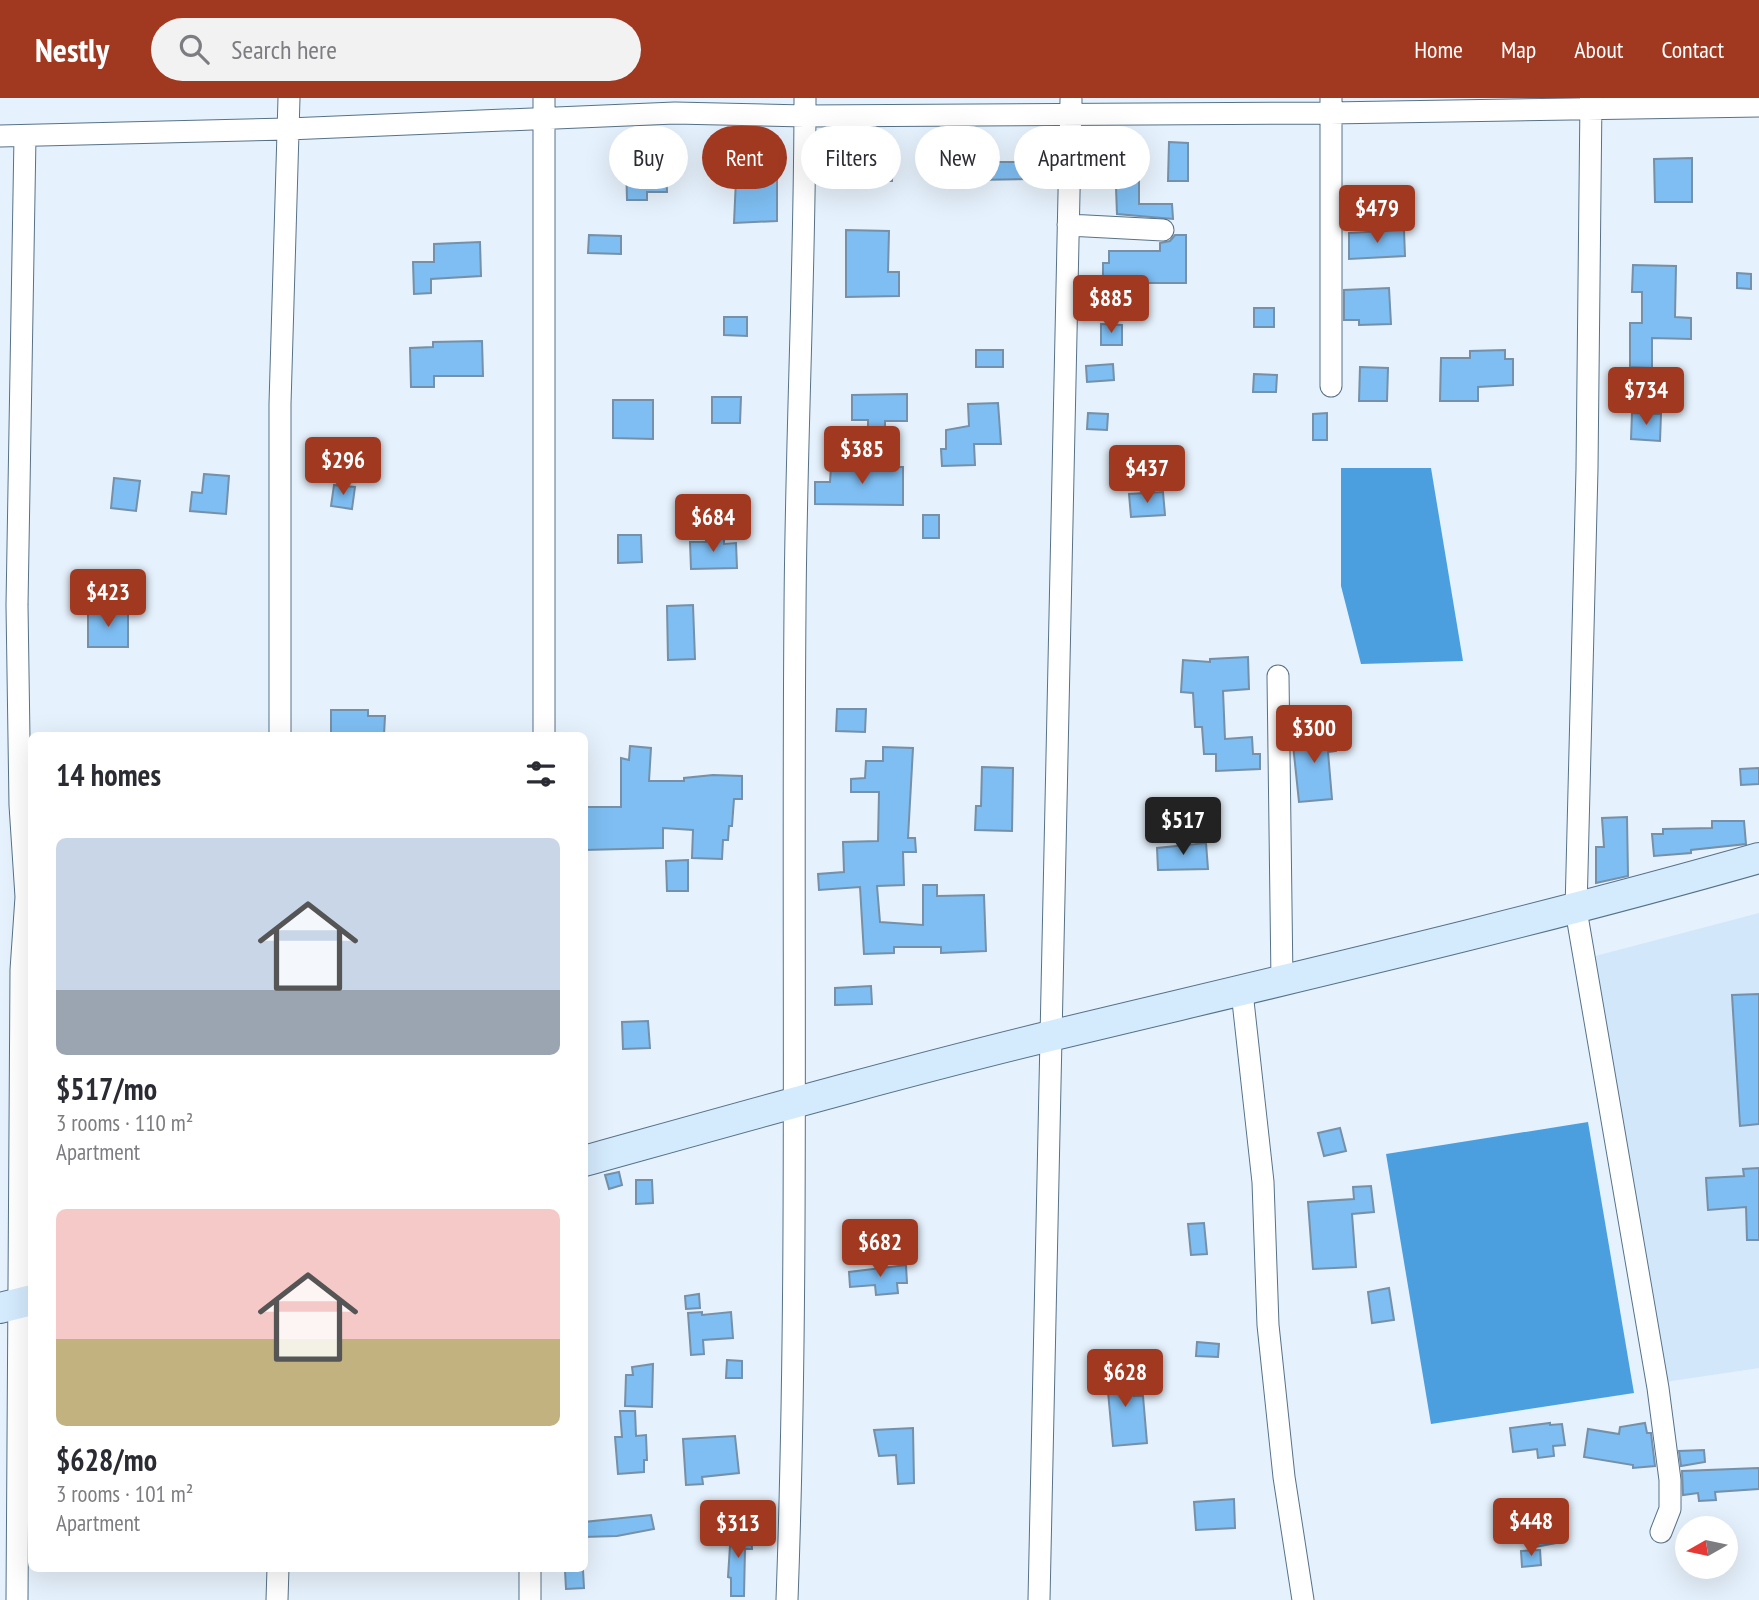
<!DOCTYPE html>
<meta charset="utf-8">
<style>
body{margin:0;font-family:"PT Sans Narrow",sans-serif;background:#f2f2f3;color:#2b2b33;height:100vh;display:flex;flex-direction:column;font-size:26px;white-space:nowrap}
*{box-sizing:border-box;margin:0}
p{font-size:23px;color:#7c7c81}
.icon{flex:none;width:38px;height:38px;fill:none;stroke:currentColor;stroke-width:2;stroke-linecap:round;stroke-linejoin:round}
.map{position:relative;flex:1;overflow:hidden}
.drawer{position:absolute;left:28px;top:634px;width:560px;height:840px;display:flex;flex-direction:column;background:#fff;border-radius:10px;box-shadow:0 7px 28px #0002}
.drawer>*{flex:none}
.banner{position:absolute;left:609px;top:28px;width:665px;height:63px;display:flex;gap:14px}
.needle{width:46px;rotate:261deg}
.controls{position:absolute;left:1675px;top:1418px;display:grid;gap:14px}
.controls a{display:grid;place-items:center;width:63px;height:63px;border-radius:50%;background:#fff;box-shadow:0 7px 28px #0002;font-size:35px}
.price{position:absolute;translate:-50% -60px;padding:0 16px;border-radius:7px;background:#a13820;color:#fff;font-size:23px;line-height:46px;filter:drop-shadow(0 2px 4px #0008)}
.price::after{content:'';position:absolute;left:50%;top:42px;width:21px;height:16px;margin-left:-10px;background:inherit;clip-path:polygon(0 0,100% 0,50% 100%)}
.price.on{background:#222;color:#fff}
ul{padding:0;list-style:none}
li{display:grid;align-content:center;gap:14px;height:371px;padding:0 28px}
li span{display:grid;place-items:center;height:217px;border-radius:10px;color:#555}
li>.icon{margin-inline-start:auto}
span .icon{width:126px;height:126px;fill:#fffc;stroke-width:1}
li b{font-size:30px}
h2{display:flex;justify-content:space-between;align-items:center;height:84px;padding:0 28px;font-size:30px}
.pill{padding:0 24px;border-radius:32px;background:#fff;box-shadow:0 7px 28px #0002;font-size:24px;line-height:63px}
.pill.on{background:#a13820;color:#fff}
header{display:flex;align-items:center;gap:42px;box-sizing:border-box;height:98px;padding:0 35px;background:#a13820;color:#fff}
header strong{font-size:33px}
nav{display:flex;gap:38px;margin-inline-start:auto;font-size:24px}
.search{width:490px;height:63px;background:#f2f2f3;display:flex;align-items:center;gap:18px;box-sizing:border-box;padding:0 24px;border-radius:38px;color:#7c7c81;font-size:26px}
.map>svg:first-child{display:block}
</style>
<header>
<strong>Nestly</strong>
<div class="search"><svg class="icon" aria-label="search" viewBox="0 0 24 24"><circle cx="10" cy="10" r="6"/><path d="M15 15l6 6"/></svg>Search here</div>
<nav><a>Home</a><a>Map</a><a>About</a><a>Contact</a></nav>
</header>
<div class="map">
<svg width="1759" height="1502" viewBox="0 0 1759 1502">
<rect width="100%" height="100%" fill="#e5f1fc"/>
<path fill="#d2e7fa" d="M1759 815V1270L1665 1284 1584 861Z"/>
<path fill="#4b9fdf" d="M1341 370H1431L1463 563 1361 566 1341 488Z
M1588 1024 1634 1295 1431 1326 1386 1056Z"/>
<path fill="#7ebef2" stroke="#7590a8" stroke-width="2" d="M1169 44 1188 45V83H1168Z
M737 59 777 60V123L734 125Z
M843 60H870V65H893L892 83 844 82Z
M1692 60V104H1655L1654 61Z
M666 62 667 94H647V102H627L626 63Z
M1115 63 1139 64V106H1172L1173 121 1117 116Z
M987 64H1032L1033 81 974 82V67H987Z
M846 132 889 133 888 174H899V198L846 199Z
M1404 132 1405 158 1349 161V135Z
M589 137 621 138V156L588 155Z
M1175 137H1186V185H1148V193H1109V185H1103V165H1109V153H1160V145L1170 143Z
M480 144 481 178 431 181V195L414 196 413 164H434V146Z
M1633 167 1676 168 1675 219 1691 220V241L1652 240V270L1630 269V225H1642V194H1632Z
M1737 175 1751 176V191L1737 190Z
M1389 190 1391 226 1359 227V222H1344V192Z
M1254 210H1274V229H1254Z
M724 219H747V238L724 237Z
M1101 226 1122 227V247H1101Z
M482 243 483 278H434V289H411L410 250 433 249V244Z
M976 252H1003V269H976Z
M1505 252V261H1513V287L1478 289V303H1440L1441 260H1470V253Z
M1113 266 1114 282 1087 284 1086 268Z
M1360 269 1388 270 1387 303H1359Z
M1254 276 1277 277 1276 294H1253Z
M907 296V323H885V329L868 330V322H852V297Z
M712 299H741L740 325H712Z
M613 302H653V341L613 340Z
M998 305 1001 346H974L975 367 942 368 941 351H946V332L969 328 968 306Z
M1088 315 1108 316 1107 332 1087 331Z
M1327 315V342H1313V316Z
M1632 315 1661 316 1660 343 1631 341Z
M831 368 903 369V407L815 406V384H830Z
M204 376 229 378 226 416 190 413 192 394 202 395Z
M114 380 140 383 136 413 111 410Z
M334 387 355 389 352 411 331 408Z
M1163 394 1165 417 1131 419 1129 396Z
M923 417H939V440H923Z
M618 437H641L642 464 618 465Z
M724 437V446L736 445 737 470 691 471 690 444H706V438Z
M693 507 695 561 668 562 667 508Z
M88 512 128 513V549H88Z
M1248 559 1249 591 1223 593 1225 641 1252 639 1253 656H1260V671L1216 673V656H1204L1202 629H1195L1193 595 1181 594 1183 562 1210 564V561Z
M837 611H866L865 634 836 633Z
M331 612H368V618H385L384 637H331Z
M1334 633 1336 653 1328 654 1332 701 1299 704 1292 637Z
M630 648 651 650 649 683H684V680L713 677 742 678V701H734L732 728H729L728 742H723L722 761 692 760 693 732 663 730V750L584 752V709H621V660L629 662Z
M883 649 913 650 908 740H915L916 754H903L904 787 877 788 880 824 923 827V787H937V798L984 797 986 853 941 855V849H894V855L864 856 860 789 819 792 818 776 844 774 843 744 878 743 879 694H851V681L865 680 866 663H883Z
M982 669 1013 670 1012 733 975 732 976 708H981Z
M1759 670V686L1741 687 1740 671Z
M1627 719 1628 778 1596 785V749H1604L1602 720Z
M1712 723H1744L1746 746 1691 752V755L1654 758 1652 736H1663V731L1712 730Z
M1206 745 1208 771 1158 772 1157 750Z
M688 762V793H667L666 763Z
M871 888 872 906 835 907V890Z
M1759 896V1026L1740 1028 1732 897Z
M648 923 650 950 623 951 622 924Z
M1340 1030 1346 1053 1324 1058 1318 1035Z
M1759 1070V1142H1747L1746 1109 1708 1112 1706 1080 1744 1078 1743 1071Z
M619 1074 622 1087 609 1091 605 1077Z
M636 1082H652L653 1105 636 1106Z
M1371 1088 1374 1114 1352 1116 1356 1169 1313 1171 1308 1104 1354 1101 1353 1089Z
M1204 1125 1207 1156 1191 1157 1188 1126Z
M906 1167 907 1185H897L898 1195 876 1197 875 1187 850 1189 849 1174Z
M1389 1190 1394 1222 1372 1225 1368 1194Z
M699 1196 700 1210 686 1211 685 1198Z
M702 1214V1217L731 1214 733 1240 703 1242 704 1256 691 1257 688 1215Z
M1197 1244 1219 1246 1218 1259 1196 1258Z
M727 1262 742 1263V1280H726Z
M653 1266 652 1309 625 1308 626 1277H633L632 1269Z
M1132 1271 1134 1298H1143L1147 1345 1113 1348 1106 1272Z
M620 1313H635L636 1338 646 1337 647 1362H644V1374L618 1376 615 1339H622Z
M1550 1325V1327L1562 1326 1565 1347 1553 1348 1554 1358 1538 1360 1537 1351 1513 1354 1510 1330Z
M1645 1325 1647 1335H1651L1655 1368 1633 1370V1367L1584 1359 1588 1331 1619 1336 1620 1329Z
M913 1330 914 1385 898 1386 896 1357 879 1358 874 1332Z
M735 1338 739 1375 702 1379 703 1386 686 1387 683 1341Z
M1704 1352 1705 1364 1681 1368 1679 1353Z
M1759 1370V1391L1715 1394 1716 1402 1699 1403 1698 1395 1683 1397 1682 1373Z
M1234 1401 1235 1430 1196 1432 1194 1404Z
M651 1417 654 1431 617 1438 584 1439V1424Z
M1561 1426 1562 1444 1535 1449 1534 1429Z
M731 1432H751L752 1451H745L744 1498H731V1480L728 1479Z
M1540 1452 1541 1467 1522 1469 1521 1453Z
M583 1472 584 1490 566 1491 565 1473Z"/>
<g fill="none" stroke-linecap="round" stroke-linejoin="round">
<defs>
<path id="street" d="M544 0V637
M1331 0V288
M1591 0 1587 371 1576 812 1658 1290 1670 1382V1411L1661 1434
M0 38 288 31 675 15 805 18 1330 15 1759 8
M1068 127 1163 132
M1278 578 1282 883
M280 637V306L289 0
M1242 894 1263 1084 1268 1227 1284 1379 1303 1502
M17 1502 21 872 26 799 20 707 17 507 25 38
M277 1502 278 1470
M530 1502V1470
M787 1502C799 1172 792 843 795 513 796 342 805 171 805 0
M1039 1502 1071 2"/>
<path id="secondary" d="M584 1063C739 1020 894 976 1050 938 1287 881 1524 827 1759 760
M0 1210 32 1202"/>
</defs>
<use href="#street" stroke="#577288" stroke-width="23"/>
<use href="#secondary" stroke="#577288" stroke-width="32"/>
<use href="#street" stroke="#fff" stroke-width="21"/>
<use href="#secondary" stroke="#d4ebfd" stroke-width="30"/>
</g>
</svg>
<div class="controls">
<a><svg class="needle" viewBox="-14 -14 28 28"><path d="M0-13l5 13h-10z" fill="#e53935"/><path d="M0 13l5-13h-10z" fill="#7c7c81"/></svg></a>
</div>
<b class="price" style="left:1377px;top:147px">$479</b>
<b class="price" style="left:1111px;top:237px">$885</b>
<b class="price" style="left:1646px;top:329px">$734</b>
<b class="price" style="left:862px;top:388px">$385</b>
<b class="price" style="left:343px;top:399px">$296</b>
<b class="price" style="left:1147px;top:407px">$437</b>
<b class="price" style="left:713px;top:456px">$684</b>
<b class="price" style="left:108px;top:531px">$423</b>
<b class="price" style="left:1314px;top:667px">$300</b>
<b class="price on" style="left:1183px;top:759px">$517</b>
<b class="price" style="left:880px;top:1181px">$682</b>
<b class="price" style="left:1125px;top:1311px">$628</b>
<b class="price" style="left:1531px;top:1460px">$448</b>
<b class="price" style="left:738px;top:1462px">$313</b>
<div class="banner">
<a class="pill">Buy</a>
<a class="pill on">Rent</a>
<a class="pill">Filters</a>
<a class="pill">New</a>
<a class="pill">Apartment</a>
</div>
<section class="drawer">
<h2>14 homes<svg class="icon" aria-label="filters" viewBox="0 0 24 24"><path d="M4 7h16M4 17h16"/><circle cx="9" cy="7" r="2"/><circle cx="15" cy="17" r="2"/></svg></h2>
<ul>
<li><span style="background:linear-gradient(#c9d6e8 70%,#9aa5b1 0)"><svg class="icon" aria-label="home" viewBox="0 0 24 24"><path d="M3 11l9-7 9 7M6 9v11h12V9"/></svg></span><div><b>$517/mo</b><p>3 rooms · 110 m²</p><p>Apartment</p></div></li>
<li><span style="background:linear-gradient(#f6c9c9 60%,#c2b280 0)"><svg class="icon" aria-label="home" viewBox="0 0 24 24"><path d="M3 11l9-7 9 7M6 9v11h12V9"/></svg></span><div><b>$628/mo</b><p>3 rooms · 101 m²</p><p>Apartment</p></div></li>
</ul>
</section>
</div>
